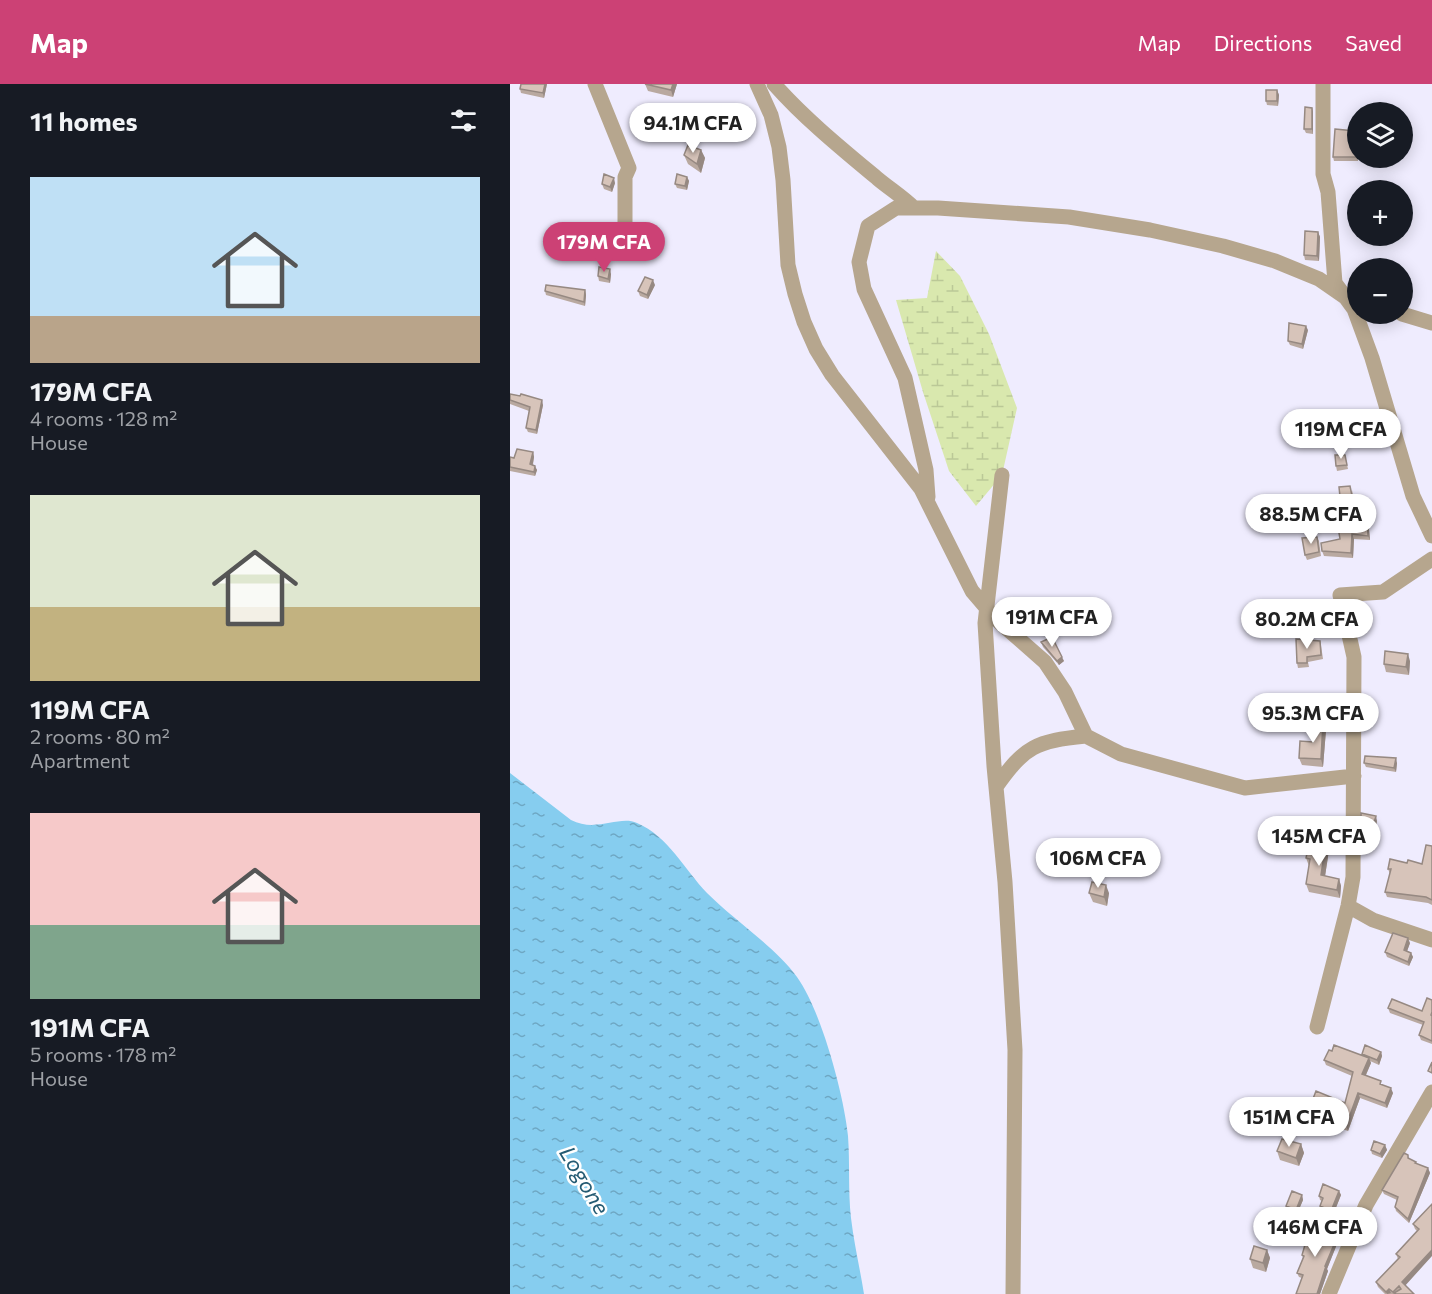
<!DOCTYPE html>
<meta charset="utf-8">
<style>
body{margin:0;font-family:Commissioner,sans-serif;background:#20242c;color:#f1f3f6;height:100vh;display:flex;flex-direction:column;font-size:22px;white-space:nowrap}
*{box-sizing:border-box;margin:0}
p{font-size:20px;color:#9ea1a6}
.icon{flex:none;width:33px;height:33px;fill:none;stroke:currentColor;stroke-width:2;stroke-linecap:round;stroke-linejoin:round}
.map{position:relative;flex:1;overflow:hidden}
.panel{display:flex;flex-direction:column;background:#171b24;width:510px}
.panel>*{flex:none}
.buttons{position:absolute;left:837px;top:18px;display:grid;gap:12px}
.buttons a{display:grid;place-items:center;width:66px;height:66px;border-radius:50%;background:#171b24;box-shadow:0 3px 15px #0003;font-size:30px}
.price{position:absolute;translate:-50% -51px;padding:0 14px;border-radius:21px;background:#fff;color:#222;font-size:20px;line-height:39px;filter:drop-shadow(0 2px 3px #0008)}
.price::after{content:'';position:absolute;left:50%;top:36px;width:18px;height:14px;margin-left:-9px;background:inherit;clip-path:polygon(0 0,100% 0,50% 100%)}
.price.active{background:#cc4175;color:#fff}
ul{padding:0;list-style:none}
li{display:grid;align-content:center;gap:12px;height:318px;padding:0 30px}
li span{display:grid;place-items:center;height:186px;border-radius:0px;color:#555}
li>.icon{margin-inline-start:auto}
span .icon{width:108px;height:108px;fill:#fffc;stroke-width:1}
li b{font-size:26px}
h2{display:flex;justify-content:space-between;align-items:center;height:72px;padding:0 30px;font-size:26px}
header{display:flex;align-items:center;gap:36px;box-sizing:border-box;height:84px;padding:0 30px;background:#cc4175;color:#fff}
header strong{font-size:28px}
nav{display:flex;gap:33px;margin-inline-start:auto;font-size:21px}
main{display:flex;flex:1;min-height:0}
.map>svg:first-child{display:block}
</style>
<header>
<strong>Map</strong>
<nav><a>Map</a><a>Directions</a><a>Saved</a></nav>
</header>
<main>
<section class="panel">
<h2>11 homes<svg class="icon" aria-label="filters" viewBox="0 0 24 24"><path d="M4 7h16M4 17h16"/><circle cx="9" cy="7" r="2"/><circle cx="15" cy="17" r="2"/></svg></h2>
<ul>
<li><span style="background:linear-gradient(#bfe0f5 75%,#b9a48a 0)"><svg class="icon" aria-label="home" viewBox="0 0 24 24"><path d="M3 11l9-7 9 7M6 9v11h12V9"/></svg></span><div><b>179M CFA</b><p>4 rooms · 128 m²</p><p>House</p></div></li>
<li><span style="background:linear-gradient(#dfe7d0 60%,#c2b280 0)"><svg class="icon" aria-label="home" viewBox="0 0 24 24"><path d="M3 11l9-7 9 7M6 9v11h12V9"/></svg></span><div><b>119M CFA</b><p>2 rooms · 80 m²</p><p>Apartment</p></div></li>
<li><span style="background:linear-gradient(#f6c9c9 60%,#7fa58c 0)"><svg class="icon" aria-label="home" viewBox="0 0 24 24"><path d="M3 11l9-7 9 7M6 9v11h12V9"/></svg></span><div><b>191M CFA</b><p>5 rooms · 178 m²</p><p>House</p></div></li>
</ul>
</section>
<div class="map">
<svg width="922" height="1210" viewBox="0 0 922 1210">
<defs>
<pattern id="wetland-marsh" width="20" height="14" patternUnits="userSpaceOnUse" patternTransform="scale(1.5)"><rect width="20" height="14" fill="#d9e8ae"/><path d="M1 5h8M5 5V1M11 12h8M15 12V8" fill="none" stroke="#bbc897"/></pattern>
<pattern id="water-ripples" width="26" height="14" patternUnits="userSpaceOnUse" patternTransform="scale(1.5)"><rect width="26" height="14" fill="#86cdef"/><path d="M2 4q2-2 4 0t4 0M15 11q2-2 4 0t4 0" fill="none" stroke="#6ea7c3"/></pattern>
</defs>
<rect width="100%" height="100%" fill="#efecfe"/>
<path fill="url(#wetland-marsh)" d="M426 167 450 192 479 250 507 324 492 391 466 422 439 387 413 308 386 216 417 214Z"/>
<path fill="url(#water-ripples)" d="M0 689 61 736C86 749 109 731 127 739 158 752 175 786 197 809 224 836 265 863 287 893 311 926 334 1011 338 1052 340 1079 338 1107 341 1134 344 1159 350 1185 354 1210H0Z"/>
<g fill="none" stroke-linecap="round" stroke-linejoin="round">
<path stroke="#b6a68e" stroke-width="15" d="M85 0 119 84 115 93V140
M247 0 261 31 269 63 273 96 278 181 285 210 294 238 306 265 322 291 411 405 462 507 486 535 535 578 555 608 576 652 611 670 735 704 844 692
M264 0C295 35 332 65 368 95 380 105 393 113 404 124
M813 0V90L818 108 825 199 844 225 862 274 903 412 922 452
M892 230 922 239
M492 391 475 539 484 682 495 798 505 966 503 1210
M418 413 416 386 395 294 354 205 349 178 358 142 386 124H428L559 133 640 146 713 162 765 177 809 195 835 213 848 216
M486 703C515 662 526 657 576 652
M838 822 863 836 922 856
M807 943 838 822 843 793 844 573 830 511 873 508 922 475
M819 1210 856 1121 922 1008"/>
</g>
<path fill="#b9a9a0" d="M37 0 34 14 11 9 10 5Z
M135 0H167L163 13 138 7Z
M767 6 769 11 768 22 757 21 756 17Z
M802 24 803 28V50L796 49 794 45Z
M846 51 848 77H824L823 73Z
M191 66 195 74 191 89 178 80 174 71Z
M177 93 179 97 177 106 167 104 165 100Z
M105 99 102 108 94 105 92 100Z
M808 148 810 153 809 177 795 176 794 171Z
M101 190 100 199 89 197 88 192Z
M145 201 138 215 130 212 128 207Z
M75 206 76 211 75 222 36 211 35 207Z
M798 246 793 265 780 261 778 257Z
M0 311 10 312 33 321 27 350 18 348 16 344 19 327 0 320Z
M23 368 24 373 23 381 27 386 25 392 0 387V373L4 374Z
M835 371 838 385 827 387 826 382Z
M842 406 847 432 857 431 858 435 860 456 844 455 843 474 814 472 812 467 830 455Z
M807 453 809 457 811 472 797 476 795 471Z
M810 557 811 561 813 575 798 578 799 583 788 584 787 579Z
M531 558 554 577 549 581 533 563Z
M900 577 899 591 876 588 874 580Z
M816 646 813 683 792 681 789 674Z
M854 679H887L886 688 856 683Z
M867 737 864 749 853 746 851 741Z
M816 758 819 766 815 792 829 795 831 802 830 814 799 808 796 800 799 782 796 774Z
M922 762V821L918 819 877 813 875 808 880 790 878 785 897 779 912 780Z
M579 809H599L597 822 583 818Z
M900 859 897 867 901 869 903 873 899 882 877 873 875 868Z
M922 916V960L911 956 909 951 913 941 880 929 878 924 912 927Z
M822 967 852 971V970L871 968 872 972 869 981 860 977 861 979 856 991 872 1001 883 1009 877 1024 850 1014 838 1047 832 1045 830 1040 831 1036 803 1025 801 1020 835 1019 842 992 816 981 814 976Z
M791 1060 794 1069 789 1082 770 1076 767 1067Z
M875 1061 877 1066 872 1074 862 1070 861 1066Z
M898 1071 899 1075 906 1078V1080L918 1084 920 1089 899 1139 886 1127 885 1123 887 1116 874 1110 872 1106Z
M829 1107 831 1111 823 1131 811 1127 810 1122 812 1117 810 1116 809 1112Z
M792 1111 793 1116 787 1130 778 1127 776 1122Z
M922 1120 895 1202 904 1210H875L868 1203 866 1198 888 1175 886 1170 907 1147 905 1145 903 1140Z
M794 1151H828L829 1155 817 1185 818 1187 810 1210H786L792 1194 789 1193 787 1189 793 1174 792 1171 794 1163 793 1160 795 1154Z
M757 1166 760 1174 756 1188 743 1184 740 1175Z"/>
<path fill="#968982" d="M35 0H37L34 14 33 9Z
M163 0H167L163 13 161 6Z
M767 6 769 11 768 22 767 17Z
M802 24 803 28V50L802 45Z
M845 47 846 51 848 77 847 73Z
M191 66 195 74 191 89 187 80Z
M177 93 179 97 177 106 175 102Z
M104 94 105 99 102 108 100 103Z
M808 148 810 153 809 177 807 172Z
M100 185 101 190 100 199 98 195Z
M143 196 145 201 138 215 137 211Z
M75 206 76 211 75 222 74 218Z
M796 242 798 246 793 265 792 260Z
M32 316 33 321 27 350 26 346Z
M23 368 24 373 22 384 20 380Z
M25 382 27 386 25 392 24 388Z
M857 431 858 435 860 456 858 452Z
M842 450 844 455 843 474 841 469Z
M898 570 900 577 899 591 896 583Z
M552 573 554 577 549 581 547 577Z
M813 638 816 646 813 683 811 675Z
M886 674 887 679 886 688 884 684Z
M866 732 867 737 864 749 862 745Z
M816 758 819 766 814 799 811 791Z
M829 795 831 802 830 814 827 806Z
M596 801 599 809 597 822 594 813Z
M898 854 900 859 896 870 894 866Z
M901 869 903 873 899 882 898 878Z
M871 968 872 972 869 981 867 976Z
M859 974 861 979 854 995 852 990Z
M881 1004 883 1009 877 1024 875 1019Z
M848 1009 850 1014 838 1047 836 1042Z
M791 1060 794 1069 789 1082 786 1074Z
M875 1061 877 1066 872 1074 870 1070Z
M918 1084 920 1089 899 1139 898 1135Z
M829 1107 831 1111 823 1131 821 1127Z
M792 1111 793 1116 787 1130 786 1126Z
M828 1151 829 1155 817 1185 818 1187 810 1210H807L815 1182Z
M757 1166 760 1174 756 1188 753 1179Z
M922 1166V1172L894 1203 892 1198Z
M879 1205 881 1209 877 1210 876 1208Z"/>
<path fill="#d7c4ba" stroke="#968982" stroke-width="1.5" d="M11 0H35L33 9 10 5Z
M135 0H163L161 6Z
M756 6H767V17H756Z
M795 23 802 24V45H794Z
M825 45 845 47 847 73H823Z
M178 61 191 66 187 80 174 71Z
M94 90 104 94 100 103 92 100Z
M167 90 177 93 175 102 165 100Z
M795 147 808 148 807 172 794 171Z
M89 183 100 185 98 195 88 192Z
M135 193 143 196 137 211 128 207Z
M36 201 75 206 74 218 35 207Z
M779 239 796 242 792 260 778 257Z
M0 310 10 312 11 310 32 316 26 346 16 344 20 323 0 316Z
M7 365 23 368 20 380 25 382 24 388 0 383V373L4 374Z
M825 371H835L837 381 826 382Z
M840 402 846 432 857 431 858 452 842 450 841 469 812 467 811 459 830 455 828 443 833 442 829 403Z
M807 453 809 468 795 471 792 454Z
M542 553 552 573 547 577 531 558Z
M786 555 810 557 811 571 797 573V579H787Z
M875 567 898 570 896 583 874 580Z
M805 638H813L811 675 789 674 790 657 803 658Z
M855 672 886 674 884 684 854 679Z
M851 729 866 732 862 745 851 741Z
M800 755 816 758 811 791 829 795 827 806 796 800 800 775 796 774Z
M916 761 922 762V816L916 813 875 808 881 785H878L880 775 897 779 898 776 912 780Z
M582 798 596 801 594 813 579 809Z
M883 849 898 854 894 866 901 869 898 878 875 868Z
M917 914 922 916V928L921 931 922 932V957L909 951 914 938 878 924 882 915 912 927Z
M824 961 859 974 852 990 871 997 870 1000 881 1004 875 1019 848 1009 836 1042 830 1040 832 1032 830 1031 801 1020 806 1007 835 1019 843 988 814 976 819 966 822 967Z
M855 961 871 968 867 976 852 970Z
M922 978V989L918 987Z
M772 1055 791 1060 786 1074 767 1067Z
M864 1057 875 1061 870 1070 861 1066Z
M894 1069 898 1071V1074L906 1078 905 1079 918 1084 898 1135 885 1123 888 1113 872 1106Z
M813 1100 829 1107 821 1127 810 1122 813 1114 809 1112Z
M782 1107 792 1111 786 1126 776 1122Z
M922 1120V1166L892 1198 904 1210H886L884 1209 891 1205 889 1202 883 1208 879 1205 876 1208 866 1198 890 1173 886 1170 909 1145 903 1140Z
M799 1139 828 1151 815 1182H816L807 1210H786L793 1191 787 1189 794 1172 792 1171 795 1161 793 1160 796 1152 794 1151Z
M744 1162 757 1166 753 1179 740 1175Z"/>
<g text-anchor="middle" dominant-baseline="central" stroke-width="5" stroke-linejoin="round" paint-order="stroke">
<g font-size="22" font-style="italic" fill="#245b73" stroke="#fff">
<text transform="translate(75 1096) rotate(59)">Logone</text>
</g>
</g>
</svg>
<div class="buttons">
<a><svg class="icon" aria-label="layers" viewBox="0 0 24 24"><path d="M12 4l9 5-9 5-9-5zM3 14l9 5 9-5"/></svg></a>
<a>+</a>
<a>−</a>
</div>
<b class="price" style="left:183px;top:70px">94.1M CFA</b>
<b class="price active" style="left:94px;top:189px">179M CFA</b>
<b class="price" style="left:831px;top:376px">119M CFA</b>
<b class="price" style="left:801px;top:461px">88.5M CFA</b>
<b class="price" style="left:542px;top:564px">191M CFA</b>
<b class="price" style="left:797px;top:566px">80.2M CFA</b>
<b class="price" style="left:803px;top:660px">95.3M CFA</b>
<b class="price" style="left:809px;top:783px">145M CFA</b>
<b class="price" style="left:588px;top:805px">106M CFA</b>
<b class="price" style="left:779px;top:1064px">151M CFA</b>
<b class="price" style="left:805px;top:1174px">146M CFA</b>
</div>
</main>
